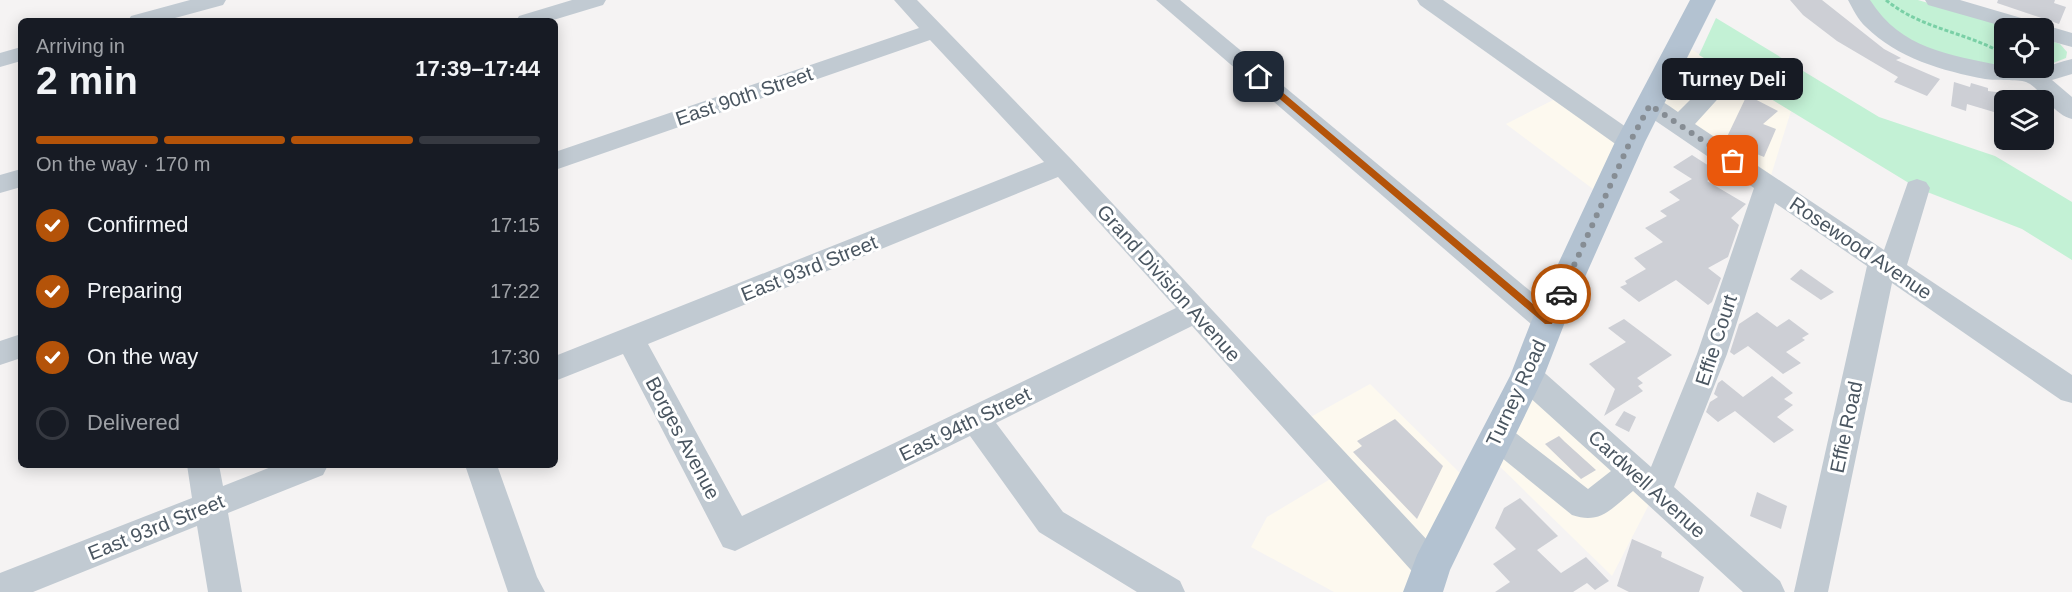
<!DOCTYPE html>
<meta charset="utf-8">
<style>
body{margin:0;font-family:Helvetica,sans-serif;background:#20242c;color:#f1f3f6;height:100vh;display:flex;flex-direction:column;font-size:22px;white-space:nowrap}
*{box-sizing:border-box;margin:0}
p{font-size:20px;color:#9ea1a6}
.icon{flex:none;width:33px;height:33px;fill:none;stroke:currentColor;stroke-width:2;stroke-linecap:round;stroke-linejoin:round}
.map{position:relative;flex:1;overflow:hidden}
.panel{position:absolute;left:18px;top:18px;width:540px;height:450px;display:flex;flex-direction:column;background:#171b24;border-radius:9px;box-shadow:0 3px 15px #0003}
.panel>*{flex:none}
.tools{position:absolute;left:1994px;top:18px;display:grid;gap:12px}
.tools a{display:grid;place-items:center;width:60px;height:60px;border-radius:9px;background:#171b24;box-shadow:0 3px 15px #0003;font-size:30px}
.pin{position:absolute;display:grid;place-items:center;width:51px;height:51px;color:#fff;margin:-26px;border-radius:12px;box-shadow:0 3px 9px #0006}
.courier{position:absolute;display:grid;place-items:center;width:60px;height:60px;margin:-30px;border:4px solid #b45309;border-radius:50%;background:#fff;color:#222;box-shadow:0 2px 8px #0007}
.bubble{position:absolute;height:42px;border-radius:9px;background:#171b24;box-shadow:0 3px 15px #0003;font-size:20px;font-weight:800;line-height:42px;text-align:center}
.summary em{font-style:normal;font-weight:800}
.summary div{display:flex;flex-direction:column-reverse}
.summary{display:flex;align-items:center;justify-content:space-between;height:102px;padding:0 18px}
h1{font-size:39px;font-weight:800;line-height:45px}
.bar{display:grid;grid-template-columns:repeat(4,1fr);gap:9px 6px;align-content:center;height:72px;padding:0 18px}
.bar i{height:8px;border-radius:4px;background:#363941}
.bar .current{background:#b45309}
.bar p{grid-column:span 4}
ol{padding:0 18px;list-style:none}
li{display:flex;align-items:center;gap:18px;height:66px}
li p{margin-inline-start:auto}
li .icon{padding:6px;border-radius:50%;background:#b45309;color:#fff;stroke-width:4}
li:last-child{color:#9ea1a6}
li i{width:33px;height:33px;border:3px solid #363941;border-radius:50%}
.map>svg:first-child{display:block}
.commercial{fill:#fdf9ef}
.green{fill:#c3f1d5}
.building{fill:#cdcfd5}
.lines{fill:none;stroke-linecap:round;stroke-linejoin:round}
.path{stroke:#7ad0a6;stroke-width:3;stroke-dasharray:4 2;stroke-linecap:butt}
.minor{fill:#c1cad2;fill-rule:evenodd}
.major{fill:#b3c2d1;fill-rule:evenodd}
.route{fill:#b45309}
.done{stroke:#868d94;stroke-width:6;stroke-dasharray:0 10.8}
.labels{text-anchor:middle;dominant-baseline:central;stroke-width:6;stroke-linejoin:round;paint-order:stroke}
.street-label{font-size:20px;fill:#4a5661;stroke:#fff}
</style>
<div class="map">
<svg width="2072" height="592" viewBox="0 0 2072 592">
<rect width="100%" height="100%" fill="#f5f3f3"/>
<!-- commercial -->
<g class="commercial">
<polygon points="1681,43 1791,111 1768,185 1650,105"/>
<polygon points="1563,95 1630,142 1605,198 1506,124"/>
<polygon points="1527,376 1656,491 1612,576 1488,455"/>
<polygon points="1370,384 1472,485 1423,592 1334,592 1251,547 1267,517 1342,472 1298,424"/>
</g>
<!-- green -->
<g class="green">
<polygon points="1869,0 1918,0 2012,28 2004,28 2004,68 2043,68 2033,69 1982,67 1916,44 1882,21"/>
<polygon points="1716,18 1879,117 1995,156 2072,202 2072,260 2022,229 1917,188 1699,55"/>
<polygon points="2043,38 2060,44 2067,52 2066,58 2043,67"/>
</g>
<!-- building -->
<g class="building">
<polygon points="1790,0 1822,0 1884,49 1901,58 1896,60 1940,79 1927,96 1894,82 1898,77 1837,41 1803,15"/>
<polygon points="1998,0 2055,0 2054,3 2066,7 2059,24 1997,3"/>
<polygon points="1954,82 1970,87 1971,83 1988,88 1988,91 2004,93 2004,115 1967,104 1966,111 1951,106"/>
<polygon points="1747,95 1778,111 1763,124 1776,129 1764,157 1725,141"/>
<polygon points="1692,155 1720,173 1707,181 1746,204 1731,218 1739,225 1728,257 1708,268 1721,278 1712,302 1708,305 1676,280 1639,302 1620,287 1627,284 1625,281 1646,269 1634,258 1663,242 1645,228 1667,216 1660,211 1680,200 1669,192 1692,179 1673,167"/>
<polygon points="1801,269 1834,292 1821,300 1790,279"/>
<polygon points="1757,312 1777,327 1789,319 1809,334 1802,338 1805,340 1786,352 1801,363 1783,374 1748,346 1734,355 1730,352 1739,324"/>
<polygon points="1624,319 1672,355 1637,378 1643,383 1638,386 1643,391 1604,416 1615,389 1589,364 1626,342 1608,328"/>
<polygon points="1772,376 1793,393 1784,399 1793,405 1777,417 1794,430 1774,443 1735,411 1718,422 1706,412 1710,402 1718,397 1714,394 1718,383 1722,380 1743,397"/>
<polygon points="1624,411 1636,417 1629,432 1615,425"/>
<polygon points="1395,419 1443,466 1417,519 1353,452 1362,446 1357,441"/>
<polygon points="1559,436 1565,442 1596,470 1581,479 1545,444"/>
<polygon points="1757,492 1787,506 1781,529 1750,516"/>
<polygon points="1520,498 1558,536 1537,550 1561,573 1586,557 1609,581 1595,590 1587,583 1573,592 1495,592 1510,582 1493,564 1516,549 1495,528 1504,508"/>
<polygon points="1632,539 1662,552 1661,557 1704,577 1699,592 1629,592 1617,586"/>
</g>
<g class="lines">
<!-- path -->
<path class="path" d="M 1886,0 C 1921,29 1966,32 2004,54"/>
<!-- minor -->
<g class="minor">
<polygon points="190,0 226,0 223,5 164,21 128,21 131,16"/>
<polygon points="572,0 606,0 603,5 550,21 516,21 519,16"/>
<path d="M 894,0 L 917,0 L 1071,159 L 1443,557 L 1448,568 L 1443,579 L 1431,584 L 1419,579 L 1192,326 L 996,423 L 1063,512 L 1180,581 L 1185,592 L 1137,592 L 1039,532 L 970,436 L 735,551 L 723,547 L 623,354 L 555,381 L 555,356 L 1044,162 L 930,40 L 555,170 L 555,152 L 919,28 ZM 1058,177 L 1176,308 L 742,516 L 648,344 Z"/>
<polygon points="1156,0 1180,0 1558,314 1563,322 1558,330 1548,333 1538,330"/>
<polygon points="1417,0 1443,0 1639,136 1643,142 1639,148 1630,150 1621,148 1420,5"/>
<path d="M 1848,0 L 1870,0 C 1902,50 1949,54 2002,66 C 2011,68 2030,70 2042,68 C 2050,66 2062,61 2072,59 L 2072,74 L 2052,80 L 2072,97 L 2072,119 C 2052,114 2040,87 2026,82 C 2018,79 1996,81 1985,79 C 1943,71 1897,58 1866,27 C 1858,20 1853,9 1848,0 Z"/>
<polygon points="1925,0 1960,0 2072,33 2072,47 2043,39 2043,28 2009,28 1928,5"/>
<polygon points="21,47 21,61 0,67 0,53"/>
<path d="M 1668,62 L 1722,86 L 1725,91 L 1695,124 L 1884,250 L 1908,182 L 1917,179 L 1926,182 L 1930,188 L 1907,265 L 2072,375 L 2072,403 L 2061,400 L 1892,283 L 1828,592 L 1794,592 L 1867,266 L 1775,203 L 1727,354 L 1674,487 L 1780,581 L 1785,592 L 1743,592 L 1633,491 C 1612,508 1601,525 1572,515 L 1486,445 L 1481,436 L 1486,427 L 1497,423 L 1508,427 L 1588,489 L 1611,471 L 1516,385 L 1512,376 L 1516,367 L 1527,364 L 1538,367 L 1651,467 L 1697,354 L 1754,188 L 1641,111 L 1638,105 L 1641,99 C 1657,95 1666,104 1678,112 L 1697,93 L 1660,74 L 1656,69 L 1660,64 Z"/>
<polygon points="21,169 21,187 0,193 0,175"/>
<polygon points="21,334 21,358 0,365 0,341"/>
<polygon points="187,465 219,465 223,486 276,465 328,465 323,475 228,513 242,592 208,592 197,526 33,592 0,592 0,573 192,498"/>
<polygon points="465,465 497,465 537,577 545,592 508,592"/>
</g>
<!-- major -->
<polygon class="major" points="1690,0 1716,0 1645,142 1565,322 1544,376 1450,570 1443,592 1403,592 1417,555 1510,376 1531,322 1615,142"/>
</g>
<!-- route -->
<polygon class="route" points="1256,75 1262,75 1546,315 1557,291 1564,291 1566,294 1552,324 1545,324 1256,79"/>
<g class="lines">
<!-- done -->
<polyline class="done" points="1561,294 1630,142 1650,105 1733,161"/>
</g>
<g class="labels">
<!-- street labels -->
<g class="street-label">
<text transform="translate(744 96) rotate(-19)">East 90th Street</text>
<text transform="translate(1861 248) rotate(34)">Rosewood Avenue</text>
<text transform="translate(809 268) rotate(-22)">East 93rd Street</text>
<text transform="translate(1169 283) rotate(48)">Grand Division Avenue</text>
<text transform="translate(1716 340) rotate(-72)">Effie Court</text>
<text transform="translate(1516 393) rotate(-65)">Turney Road</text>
<text transform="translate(965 424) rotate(-26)">East 94th Street</text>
<text transform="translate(1846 427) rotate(-78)">Effie Road</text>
<text transform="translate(683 438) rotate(62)">Borges Avenue</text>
<text transform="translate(1647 484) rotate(42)">Cardwell Avenue</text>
<text transform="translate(156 527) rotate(-22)">East 93rd Street</text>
</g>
</g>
</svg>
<div class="tools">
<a><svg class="icon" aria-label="locate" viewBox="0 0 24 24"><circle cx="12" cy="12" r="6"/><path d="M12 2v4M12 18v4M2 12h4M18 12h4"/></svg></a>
<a><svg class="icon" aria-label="layers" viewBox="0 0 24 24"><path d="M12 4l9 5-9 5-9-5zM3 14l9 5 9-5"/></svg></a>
</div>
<div class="pin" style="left:1733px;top:161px;background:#ea580c"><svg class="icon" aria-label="bag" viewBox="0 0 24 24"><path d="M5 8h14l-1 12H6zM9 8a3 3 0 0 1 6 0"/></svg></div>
<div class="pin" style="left:1259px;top:77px;background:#1f2937"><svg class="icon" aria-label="home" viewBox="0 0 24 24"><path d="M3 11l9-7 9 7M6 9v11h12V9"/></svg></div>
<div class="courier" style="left:1561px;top:294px"><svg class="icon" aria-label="car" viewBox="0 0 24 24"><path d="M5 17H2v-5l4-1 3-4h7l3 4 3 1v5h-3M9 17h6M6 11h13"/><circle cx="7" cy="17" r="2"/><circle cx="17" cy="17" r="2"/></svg></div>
<div class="bubble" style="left:1662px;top:58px;width:141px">Turney Deli</div>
<section class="panel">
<div class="summary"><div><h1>2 min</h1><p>Arriving in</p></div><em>17:39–17:44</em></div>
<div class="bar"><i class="current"></i><i class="current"></i><i class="current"></i><i></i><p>On the way · 170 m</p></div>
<ol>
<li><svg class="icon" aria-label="check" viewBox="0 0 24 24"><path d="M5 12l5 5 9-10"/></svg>Confirmed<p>17:15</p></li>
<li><svg class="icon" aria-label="check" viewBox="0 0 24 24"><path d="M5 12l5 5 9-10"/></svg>Preparing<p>17:22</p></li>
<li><svg class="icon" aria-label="check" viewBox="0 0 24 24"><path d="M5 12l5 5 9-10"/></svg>On the way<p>17:30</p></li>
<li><i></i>Delivered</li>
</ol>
</section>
</div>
